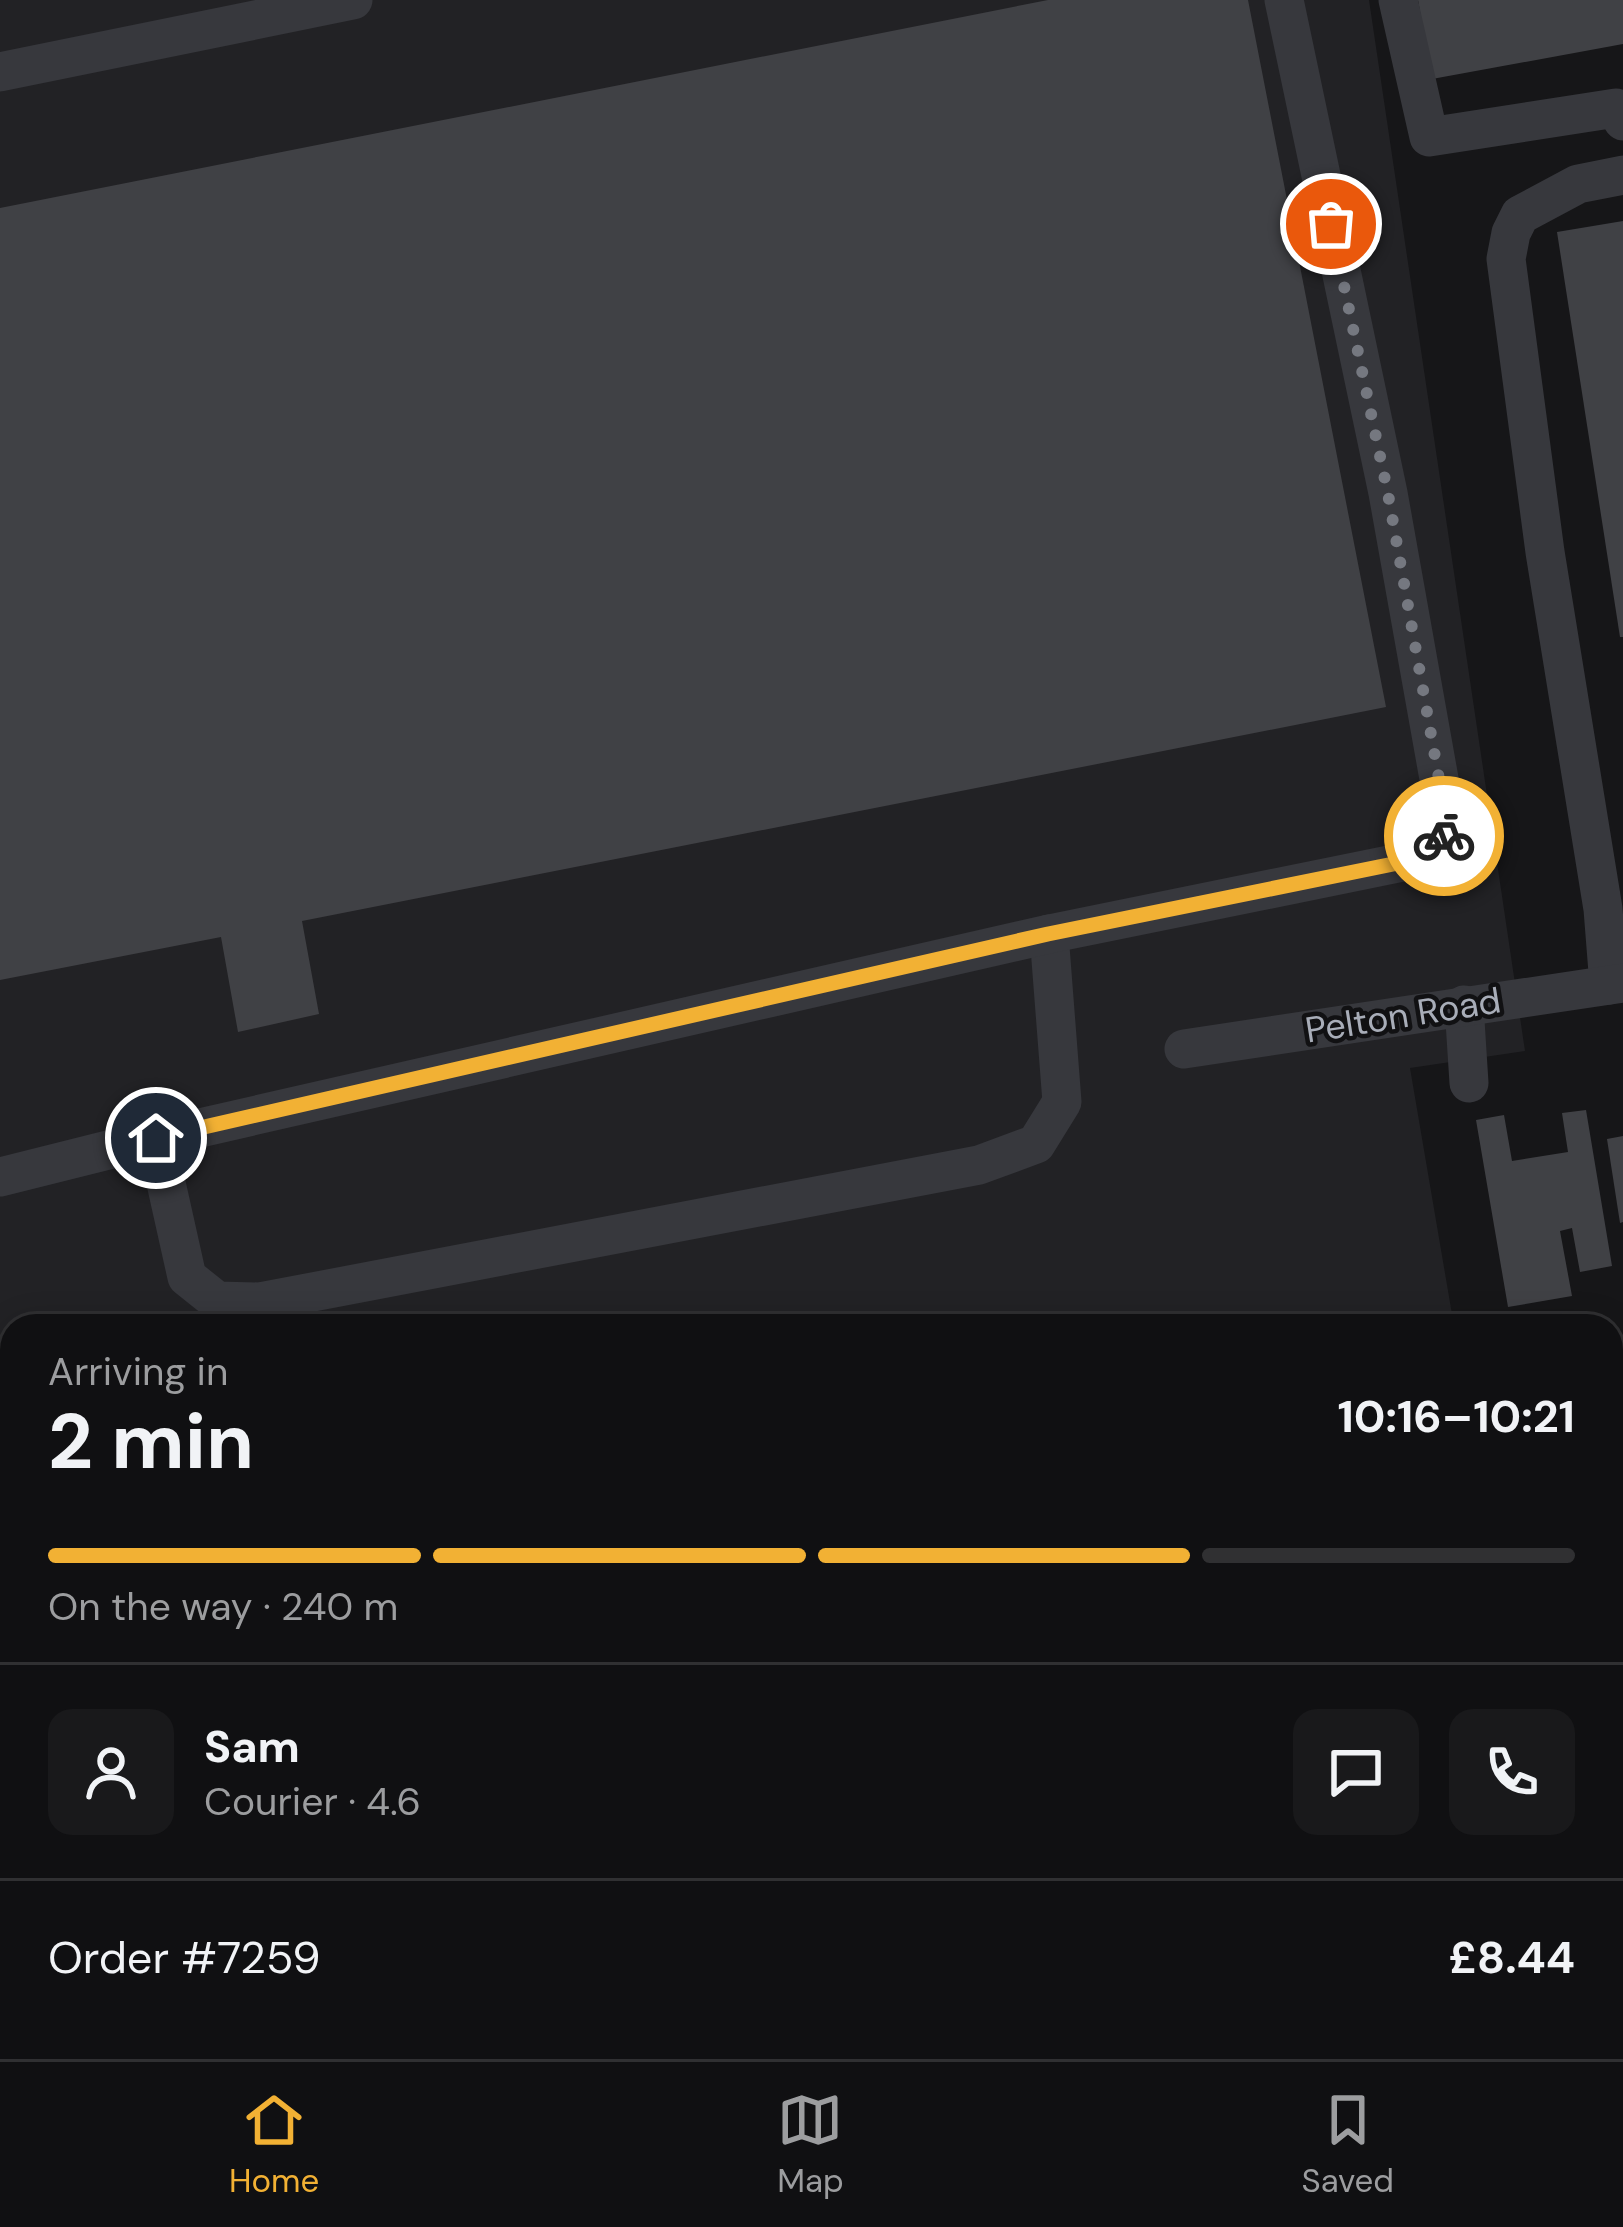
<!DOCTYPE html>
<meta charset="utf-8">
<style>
body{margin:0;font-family:"DM Sans",sans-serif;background:#19191b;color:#f1f3f6;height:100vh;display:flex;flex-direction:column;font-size:45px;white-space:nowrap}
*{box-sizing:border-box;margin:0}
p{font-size:39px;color:#9c9d9f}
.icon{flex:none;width:66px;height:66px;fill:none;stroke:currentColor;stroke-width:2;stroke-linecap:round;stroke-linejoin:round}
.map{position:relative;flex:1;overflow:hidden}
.side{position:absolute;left:0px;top:1314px;width:1623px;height:747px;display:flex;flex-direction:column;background:#101012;border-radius:36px 36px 0 0;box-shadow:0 6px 30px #0003,0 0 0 3px #303032}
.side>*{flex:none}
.pin{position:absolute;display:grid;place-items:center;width:102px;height:102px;color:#fff;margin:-51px;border:6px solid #fff;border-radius:50%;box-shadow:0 3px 12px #0007}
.courier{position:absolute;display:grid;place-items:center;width:120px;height:120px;margin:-60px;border:9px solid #f2b134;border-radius:50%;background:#fff;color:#222;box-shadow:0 3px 15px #0007}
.overview em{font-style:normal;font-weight:700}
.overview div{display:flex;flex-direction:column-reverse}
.overview{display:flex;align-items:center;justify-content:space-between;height:204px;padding:0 48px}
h1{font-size:78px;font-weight:700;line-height:90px}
.bar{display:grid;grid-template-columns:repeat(4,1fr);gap:18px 12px;align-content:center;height:144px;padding:0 48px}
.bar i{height:15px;border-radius:9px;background:#303032}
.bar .active{background:#f2b134}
.bar p{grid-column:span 4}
.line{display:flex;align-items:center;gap:30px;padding:0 48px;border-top:3px solid #303032}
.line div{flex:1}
.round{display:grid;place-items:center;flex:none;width:126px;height:126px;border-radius:24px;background:#19191b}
.dock{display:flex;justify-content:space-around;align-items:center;height:168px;border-top:3px solid #303032;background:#101012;font-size:33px;color:#9c9d9f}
.dock a{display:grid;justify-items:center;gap:6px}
.dock .active{color:#f2b134}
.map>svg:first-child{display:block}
.built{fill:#222225}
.green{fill:#1e261f}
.building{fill:#404145}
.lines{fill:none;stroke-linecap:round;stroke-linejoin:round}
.minor{stroke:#37383d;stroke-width:39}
.rail-casing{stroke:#4a4c52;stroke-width:14}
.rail{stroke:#111113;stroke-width:9;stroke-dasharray:27;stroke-linecap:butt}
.done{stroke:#757880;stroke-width:12;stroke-dasharray:0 21.6}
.route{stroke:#f2b134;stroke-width:15}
.labels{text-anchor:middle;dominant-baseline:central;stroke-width:9;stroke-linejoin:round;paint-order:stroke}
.street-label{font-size:36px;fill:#a8adb8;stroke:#111113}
</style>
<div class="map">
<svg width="1623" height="2059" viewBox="0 0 1623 2059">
<rect width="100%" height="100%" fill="#161618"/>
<!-- built -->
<g class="built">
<polygon points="0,0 1369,0 1525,1051 1410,1068 1454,1326 12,1326 12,1658 0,1659"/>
<polygon points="43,2049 300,2049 275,2059 25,2059"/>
</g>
<!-- green -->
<polygon class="green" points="1623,1869 1623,2059 275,2059 300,2049 1611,2049 1611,1870"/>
<!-- building -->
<g class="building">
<polygon points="1048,0 1248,0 1386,707 302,921 319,1014 238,1032 221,937 0,980 0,208"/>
<polygon points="1418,0 1623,0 1623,44 1432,79"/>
<polygon points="1623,221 1623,637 1620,637 1557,232"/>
<polygon points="1586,1110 1612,1266 1580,1272 1572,1228 1560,1231 1572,1296 1508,1307 1476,1120 1504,1115 1512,1161 1568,1152 1562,1113"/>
<polygon points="1623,1136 1623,1222 1620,1223 1607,1139"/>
</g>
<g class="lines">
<!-- minor -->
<g class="minor">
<polyline points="1398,0 1429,137 1616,108 1623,121"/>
<polyline points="0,72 353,0"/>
<polyline points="1609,985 1603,909 1545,552 1506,259 1511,233 1520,215 1578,184 1623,175"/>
<polyline points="1464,1005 1469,1083"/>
<polyline points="1184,1049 1623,983"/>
<polyline points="156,1138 187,1277 217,1301 260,1302 979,1165 1036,1144 1062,1102 1049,934"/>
<polyline points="0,1177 156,1138 1049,934 1413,860 1443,844 1446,818 1388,493 1284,0"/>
<polyline points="1611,1646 1623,1646"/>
<polyline points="0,1751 12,1750"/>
</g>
<!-- rail casing -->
<g class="rail-casing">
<g id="rail">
<polyline points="1611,1723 1623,1722"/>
<polyline points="1611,1741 1623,1740"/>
<polyline points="1611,1778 1623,1777"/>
<polyline points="1611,1798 1623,1797"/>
<polyline points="0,1862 12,1861"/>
<polyline points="0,1882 12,1881"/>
<polyline points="0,1911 12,1910"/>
<polyline points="0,1931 12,1930"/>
</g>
</g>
<!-- rail -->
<use href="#rail" class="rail"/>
</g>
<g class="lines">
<!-- done -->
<polyline class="done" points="1331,224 1388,494 1446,818 1444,836"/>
<!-- route -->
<polyline class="route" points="156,1138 1048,934 1413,860 1443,844 1444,836"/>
</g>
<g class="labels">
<!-- street labels -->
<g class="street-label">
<text transform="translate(1403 1015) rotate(-9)">Pelton Road</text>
</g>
</g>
</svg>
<div class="pin" style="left:1331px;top:224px;background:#ea580c"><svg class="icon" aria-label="bag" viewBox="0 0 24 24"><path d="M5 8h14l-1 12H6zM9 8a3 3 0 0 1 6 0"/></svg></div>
<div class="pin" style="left:156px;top:1138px;background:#1f2937"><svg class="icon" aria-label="home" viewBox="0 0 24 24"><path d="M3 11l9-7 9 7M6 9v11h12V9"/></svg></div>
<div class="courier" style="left:1444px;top:836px"><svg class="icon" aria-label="bike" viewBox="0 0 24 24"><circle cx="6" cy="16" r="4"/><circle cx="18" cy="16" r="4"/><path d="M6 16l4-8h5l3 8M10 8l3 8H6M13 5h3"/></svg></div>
<section class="side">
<div class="overview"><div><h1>2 min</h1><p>Arriving in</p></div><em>10:16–10:21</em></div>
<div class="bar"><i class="active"></i><i class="active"></i><i class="active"></i><i></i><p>On the way · 240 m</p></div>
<div class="line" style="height:216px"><a class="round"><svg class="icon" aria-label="person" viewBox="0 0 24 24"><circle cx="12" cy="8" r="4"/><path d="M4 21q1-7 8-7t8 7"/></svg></a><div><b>Sam</b><p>Courier · 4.6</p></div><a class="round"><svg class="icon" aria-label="chat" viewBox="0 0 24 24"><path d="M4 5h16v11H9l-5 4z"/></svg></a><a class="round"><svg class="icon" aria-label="phone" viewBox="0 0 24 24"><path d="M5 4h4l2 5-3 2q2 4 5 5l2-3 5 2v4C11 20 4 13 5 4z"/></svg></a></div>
<div class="line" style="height:156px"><div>Order #7259</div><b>£8.44</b></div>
</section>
</div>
<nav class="dock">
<a class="active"><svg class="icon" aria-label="home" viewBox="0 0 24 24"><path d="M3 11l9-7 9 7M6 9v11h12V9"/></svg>Home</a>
<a><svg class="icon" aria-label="map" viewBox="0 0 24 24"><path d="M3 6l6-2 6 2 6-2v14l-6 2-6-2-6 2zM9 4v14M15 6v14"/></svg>Map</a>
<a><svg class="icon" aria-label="saved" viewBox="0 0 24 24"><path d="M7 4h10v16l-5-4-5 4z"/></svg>Saved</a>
</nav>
